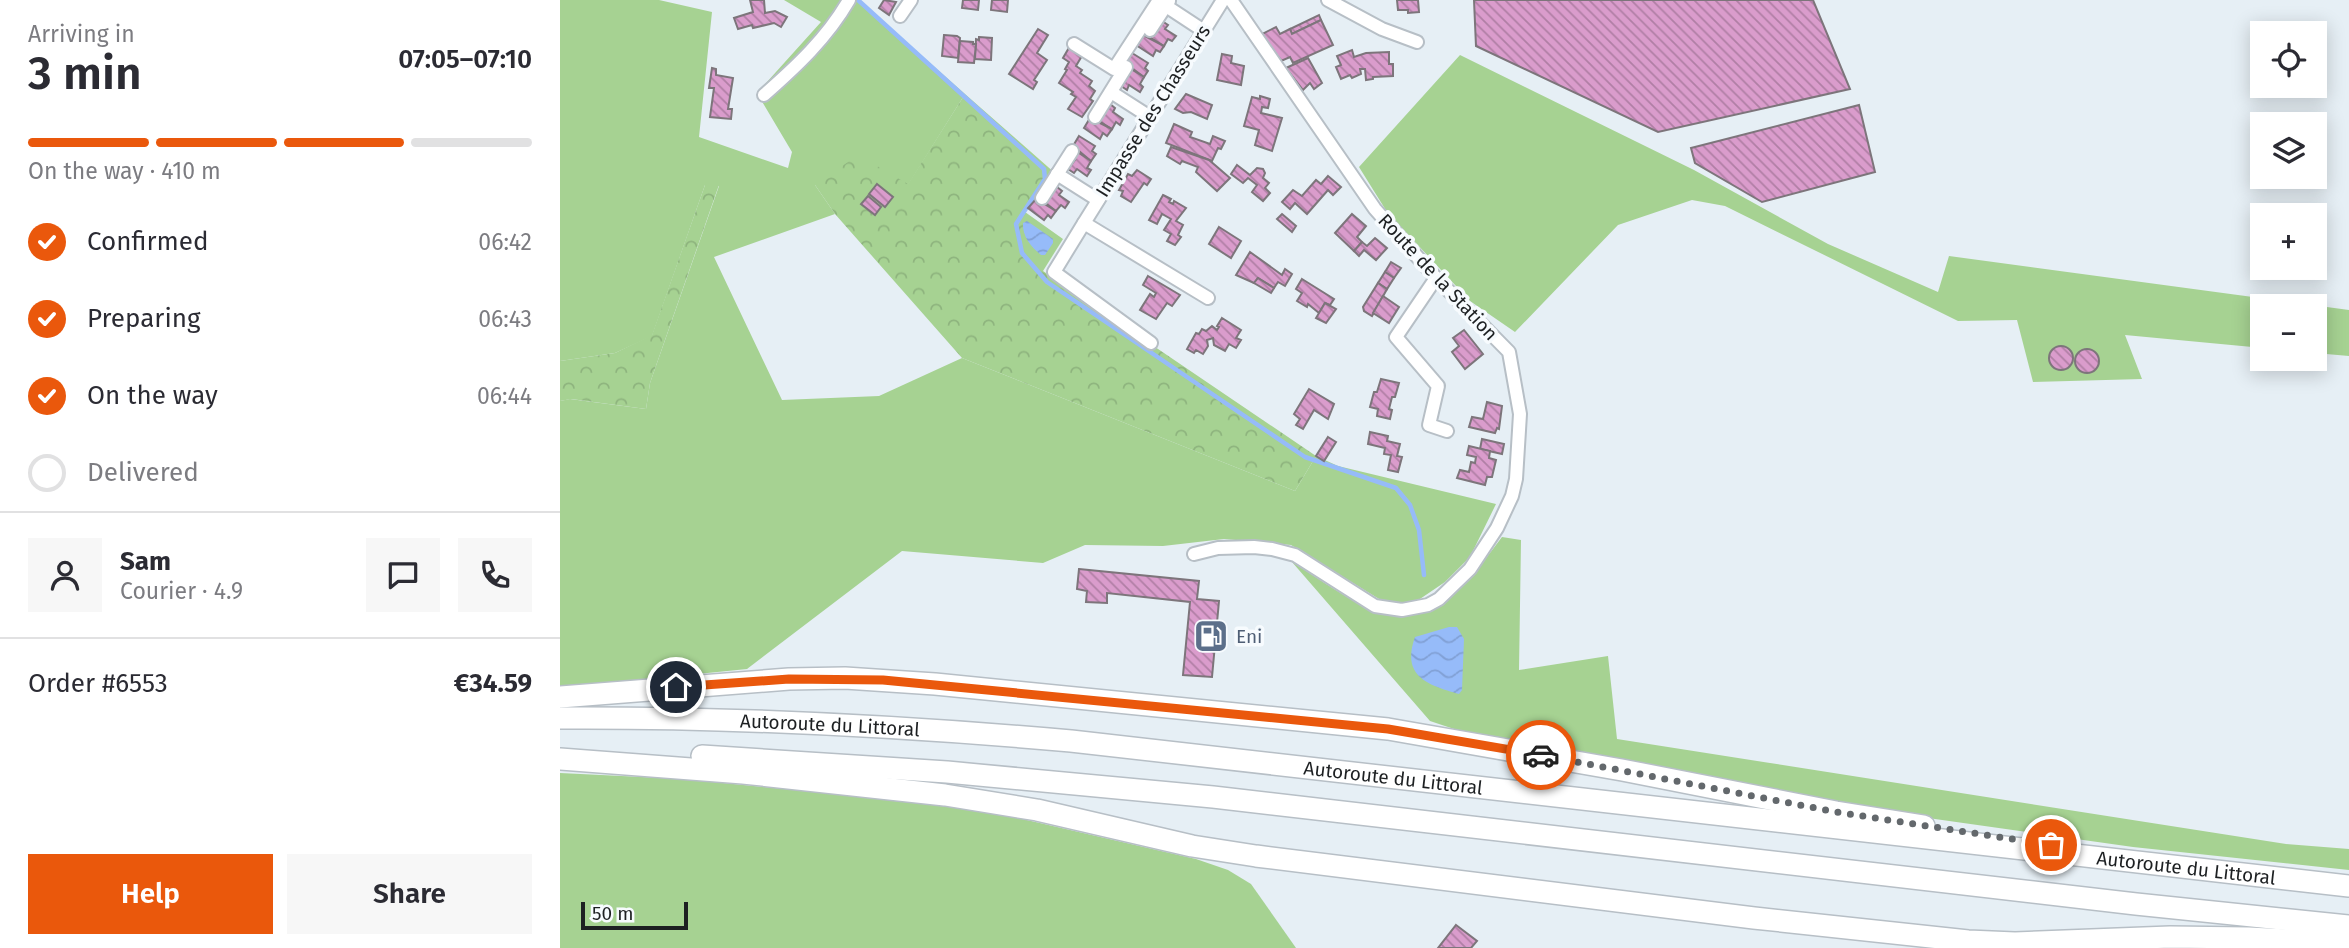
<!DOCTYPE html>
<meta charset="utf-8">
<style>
body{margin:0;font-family:"Fira Sans",sans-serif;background:#f7f7f7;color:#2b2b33;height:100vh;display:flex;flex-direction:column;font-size:26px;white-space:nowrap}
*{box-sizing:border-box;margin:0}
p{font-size:23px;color:#7c7c81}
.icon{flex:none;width:38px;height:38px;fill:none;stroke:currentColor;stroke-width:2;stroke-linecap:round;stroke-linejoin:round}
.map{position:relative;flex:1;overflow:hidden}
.sheet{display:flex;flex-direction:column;background:#fff;width:560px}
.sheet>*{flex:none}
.fabs{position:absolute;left:1690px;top:21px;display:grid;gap:14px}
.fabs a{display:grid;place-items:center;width:77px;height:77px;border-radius:0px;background:#fff;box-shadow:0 4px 18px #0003;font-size:35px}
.scale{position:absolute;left:21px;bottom:18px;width:107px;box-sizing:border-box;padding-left:7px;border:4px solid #1d2022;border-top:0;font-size:19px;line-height:24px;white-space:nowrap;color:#1d2022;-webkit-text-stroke:5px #f7fbfe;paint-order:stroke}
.pin{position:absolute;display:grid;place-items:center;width:60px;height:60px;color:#fff;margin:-30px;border:4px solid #fff;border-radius:50%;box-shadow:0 2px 7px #0007}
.courier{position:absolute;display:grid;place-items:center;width:70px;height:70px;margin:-35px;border:5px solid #ea580c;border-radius:50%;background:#fff;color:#222;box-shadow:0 2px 9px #0007}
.overview em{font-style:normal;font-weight:600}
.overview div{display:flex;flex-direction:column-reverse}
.overview{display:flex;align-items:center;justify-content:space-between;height:119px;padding:0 28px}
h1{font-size:46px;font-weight:600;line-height:52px}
.bar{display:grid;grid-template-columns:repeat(4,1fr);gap:10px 7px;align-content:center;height:84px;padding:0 28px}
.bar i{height:9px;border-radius:5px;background:#e1e1e2}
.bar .active{background:#ea580c}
.bar p{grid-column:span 4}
.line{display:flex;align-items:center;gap:18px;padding:0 28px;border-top:2px solid #e1e1e2}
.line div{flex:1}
.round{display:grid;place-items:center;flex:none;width:74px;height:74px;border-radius:0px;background:#f7f7f7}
ol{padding:0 28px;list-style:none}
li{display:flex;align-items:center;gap:21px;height:77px}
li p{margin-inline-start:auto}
li .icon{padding:7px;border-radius:50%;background:#ea580c;color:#fff;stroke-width:4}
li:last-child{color:#7c7c81}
li i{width:38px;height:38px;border:4px solid #e1e1e2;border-radius:50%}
.button{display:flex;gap:14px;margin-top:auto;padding:14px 28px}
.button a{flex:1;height:80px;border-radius:0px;background:#ea580c;color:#fff;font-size:28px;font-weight:600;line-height:80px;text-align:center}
.button a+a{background:#f7f7f7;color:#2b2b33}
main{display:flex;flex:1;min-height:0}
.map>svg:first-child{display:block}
.grass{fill:#a6d292}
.forest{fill:url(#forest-crowns)}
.water{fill:url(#water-waves)}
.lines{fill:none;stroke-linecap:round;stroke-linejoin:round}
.stream{stroke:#96bbf9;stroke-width:4.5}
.building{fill:url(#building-back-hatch);stroke:#7d757b;stroke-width:2}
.street-casing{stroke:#b7bfc6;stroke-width:16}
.highway-casing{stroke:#b7bfc6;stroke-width:24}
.street{stroke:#fff;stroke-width:12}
.highway{stroke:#fff;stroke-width:21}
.done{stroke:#63686c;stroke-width:7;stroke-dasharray:0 12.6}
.route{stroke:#ea580c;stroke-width:9}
.labels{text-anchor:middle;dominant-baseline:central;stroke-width:7;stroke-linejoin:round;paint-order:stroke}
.street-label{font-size:19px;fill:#1d2022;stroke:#f7fbfe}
.service-label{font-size:19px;fill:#4e5e75;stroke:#f7fbfe;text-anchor:start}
</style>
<main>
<section class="sheet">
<div class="overview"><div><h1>3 min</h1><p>Arriving in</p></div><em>07:05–07:10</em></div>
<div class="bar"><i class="active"></i><i class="active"></i><i class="active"></i><i></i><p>On the way · 410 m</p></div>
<ol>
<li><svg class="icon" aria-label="check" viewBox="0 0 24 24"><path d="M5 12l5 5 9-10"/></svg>Confirmed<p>06:42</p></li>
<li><svg class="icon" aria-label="check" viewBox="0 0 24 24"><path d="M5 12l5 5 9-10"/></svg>Preparing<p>06:43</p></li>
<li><svg class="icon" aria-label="check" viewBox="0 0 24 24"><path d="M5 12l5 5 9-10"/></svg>On the way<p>06:44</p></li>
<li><i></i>Delivered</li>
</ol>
<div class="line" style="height:126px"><a class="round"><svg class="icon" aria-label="person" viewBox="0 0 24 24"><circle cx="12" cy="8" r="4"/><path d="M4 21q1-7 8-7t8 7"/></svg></a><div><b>Sam</b><p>Courier · 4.9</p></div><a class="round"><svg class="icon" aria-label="chat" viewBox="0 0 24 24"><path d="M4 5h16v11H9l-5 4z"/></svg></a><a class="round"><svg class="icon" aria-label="phone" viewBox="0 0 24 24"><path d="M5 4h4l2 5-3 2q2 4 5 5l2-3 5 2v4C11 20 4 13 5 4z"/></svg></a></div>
<div class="line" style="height:91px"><div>Order #6553</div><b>€34.59</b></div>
<div class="button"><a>Help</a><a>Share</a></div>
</section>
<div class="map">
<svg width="1789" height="948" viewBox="0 0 1789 948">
<defs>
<pattern id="forest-crowns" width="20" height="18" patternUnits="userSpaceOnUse" patternTransform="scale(1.75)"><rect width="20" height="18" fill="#a6d292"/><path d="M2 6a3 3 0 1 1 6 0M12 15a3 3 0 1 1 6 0" fill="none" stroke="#8eb47e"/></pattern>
<pattern id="water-waves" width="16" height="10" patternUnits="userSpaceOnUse" patternTransform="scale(1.75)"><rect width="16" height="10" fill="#96bbf9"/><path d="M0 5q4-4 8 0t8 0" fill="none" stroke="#81a0d5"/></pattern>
<pattern id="building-back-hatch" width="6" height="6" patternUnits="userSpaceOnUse" patternTransform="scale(1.75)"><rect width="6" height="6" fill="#da9ccc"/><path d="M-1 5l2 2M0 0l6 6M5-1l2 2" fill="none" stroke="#b07fa5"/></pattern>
</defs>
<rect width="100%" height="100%" fill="#e6eff5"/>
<!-- grass -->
<g class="grass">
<polygon points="0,0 99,0 152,12 139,137 228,168 232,152 197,93 261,22 224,0 299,0 405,94 348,185 255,185 275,214 154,257 222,400 319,396 402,358 735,491 756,456 778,466 936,504 910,557 885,582 854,603 824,602 731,545 664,539 603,546 525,545 483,563 342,551 187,669 0,688 0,401 10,399 86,409 90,383 159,186 145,185 92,336 55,353 0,361"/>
<polygon points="900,55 1134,170 1268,244 1378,292 1389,256 1789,310 1789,356 1755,353 1755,306 1703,306 1703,348 1565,335 1582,379 1473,382 1457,320 1398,321 1165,206 1132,200 1058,225 955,332 910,301 827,212 799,167"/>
<path d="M 942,537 L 961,540 L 959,670 L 1048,656 L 1057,739 L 1726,844 L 1789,849 L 1789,870 L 1573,847 L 1368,818 L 900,731 L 870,721 L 732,562 C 760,579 790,602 821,613 C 828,616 836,614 843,614 C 888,613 917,570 942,537 Z"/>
<polygon points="0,773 123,779 410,807 636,859 668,870 691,884 736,948 0,948"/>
</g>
<!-- forest -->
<g class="forest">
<polygon points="405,94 496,174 465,212 503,239 483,271 756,456 735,491 402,358 275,214 255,185 298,155 348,184"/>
<polygon points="145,185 159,185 90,383 86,409 11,399 0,401 0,361 55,353 92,335"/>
</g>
<!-- water -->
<g class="water">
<path d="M 467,221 L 493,239 L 493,243 L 485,255 L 481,255 C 471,247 462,236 463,223 Z"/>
<path d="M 889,627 L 897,627 L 904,639 L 902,690 L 899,694 C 867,685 841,676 855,637 Z"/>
</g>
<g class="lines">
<!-- stream -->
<polyline class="stream" points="298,0 484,169 485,179 456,224 462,253 487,282 745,457 836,488 850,505 859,530 864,575"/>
</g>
<!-- building -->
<g class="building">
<polygon points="190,0 204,0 205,13 215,11 227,17 221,27 214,23 193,28 192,25 178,29 174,18 193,12"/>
<polygon points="324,0 336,2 329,15 319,8"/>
<polygon points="403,0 419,0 418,10 402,8"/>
<polygon points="432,0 448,0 447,12 431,10"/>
<polygon points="837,0 858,0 859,12 848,13 848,10 838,10"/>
<polygon points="914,0 1253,0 1290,89 1098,132 916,46"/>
<polygon points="759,15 761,20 732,34 730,29"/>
<polygon points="761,20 773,45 733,63 730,57 721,61 702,34 716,27 720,34 730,29 732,34"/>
<polygon points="602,21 608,25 605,29 616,36 612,41 608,39 604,46 591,38 591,34"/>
<polygon points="478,29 488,35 477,53 487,60 474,80 477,82 473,89 449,74"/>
<polygon points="384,35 397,36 400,38 398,58 382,56"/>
<polygon points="583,35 604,46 600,52 596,50 593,56 576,45"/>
<polygon points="419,37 432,38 431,60 415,59 416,39 419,40"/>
<polygon points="400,41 413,42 413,44 416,44 414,63 398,62"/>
<polygon points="510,46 523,54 516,66 522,70 520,73 532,81 529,86 535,91 530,99 533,101 522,117 508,109 516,97 511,94 513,92 499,83 507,70 505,69 509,62 503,58"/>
<polygon points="792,50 794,57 806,53 829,52 829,64 833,64 833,76 813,77 813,79 806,80 805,69 800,69 801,74 792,78 790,75 781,79 776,67 781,65 777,56"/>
<polygon points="572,53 588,63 585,68 588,71 584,77 565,63"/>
<polygon points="662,54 672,56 671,63 684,66 681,85 657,80"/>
<polygon points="748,58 762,83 754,89 750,83 743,90 726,68"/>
<polygon points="152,68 156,69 156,75 173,78 168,109 172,109 171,119 150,117 154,88 149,88"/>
<polygon points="571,69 584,77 580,84 583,87 580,92 569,85 567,90 561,86"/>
<polygon points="626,94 652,105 647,119 631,112 623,113 615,109"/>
<polygon points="700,96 710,99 708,108 702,107 701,113 722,118 712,151 695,145 699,130 684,126 692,97 700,99"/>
<polygon points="550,104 555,108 553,112 563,119 560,125 556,122 552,129 539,121"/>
<polygon points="1299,105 1315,172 1202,202 1135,163 1131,148"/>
<polygon points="530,118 552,129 547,136 543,133 540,139 524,128"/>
<polygon points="614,124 632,132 630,137 650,144 653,136 665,141 661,149 658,148 652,161 606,143"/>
<polygon points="519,136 535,146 532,151 536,154 531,161 513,146"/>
<polygon points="611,147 649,160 670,178 657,191 636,172 638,167 622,161 620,164 607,156"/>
<polygon points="519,153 531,161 527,168 531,170 527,176 517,169 514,173 508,169 515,160 512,158"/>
<polygon points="677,165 690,175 697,168 703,169 705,173 703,178 709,183 705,188 710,193 703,201 692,192 697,185 688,178 683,183 671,174"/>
<polygon points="577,170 591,179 587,185 584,183 571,202 561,196 563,191 559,190 568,174 572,176"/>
<polygon points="768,176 781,187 773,195 768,190 747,214 735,203 730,209 722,202 733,190 742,196 756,180 761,184"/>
<polygon points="317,184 333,197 325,207 309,194"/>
<polygon points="497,187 502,191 499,195 509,202 505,208 501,205 496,211 484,202"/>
<polygon points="603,195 611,199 609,202 613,204 614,201 626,208 616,221 623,225 618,235 621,237 615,245 607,241 611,234 604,230 611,219 602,214 597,224 589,220"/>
<polygon points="308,196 321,207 315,215 301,204"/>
<polygon points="476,199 496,211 491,218 488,215 484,220 468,208"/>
<polygon points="722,214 736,226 732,232 717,219"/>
<polygon points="792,214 806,226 797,237 802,242 794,251 775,233"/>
<polygon points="659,227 681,241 671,258 649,244"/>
<polygon points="815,238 827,248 816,260 804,250 799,256 794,251 802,242 807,246"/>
<polygon points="690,252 722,275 725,269 732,274 725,286 718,282 714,288 698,278 694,283 676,275"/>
<polygon points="831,262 841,268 834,278 825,272"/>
<polygon points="825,272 834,278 827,289 818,283"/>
<polygon points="588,276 620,295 612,306 607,303 596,319 580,310 590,294 594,297 596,293 583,285"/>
<polygon points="698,278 714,288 711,293 694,283"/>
<polygon points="742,279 774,299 770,305 765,303 759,313 748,304 747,307 737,301 742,293 736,289"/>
<polygon points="818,283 827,289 812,316 804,311 803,307"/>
<polygon points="823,296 839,307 829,323 813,313"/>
<polygon points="765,303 776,309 766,323 756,318"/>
<polygon points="662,318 681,330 676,338 681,340 676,348 669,344 665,351 654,345 653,338 647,340 648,346 643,354 636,350 634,353 627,349 636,333 639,334 642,329 646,331 652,326 657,330 659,327 657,326"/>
<polygon points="904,330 923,354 905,369 892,352 899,346 893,338"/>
<circle cx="1501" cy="358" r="12"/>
<circle cx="1527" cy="361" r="12"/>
<polygon points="821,379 839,383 835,397 832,397 829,409 832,410 830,419 817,416 818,409 810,407 814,392 817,392"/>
<polygon points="749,389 774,404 768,419 754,410 743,429 736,425 740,419 734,414"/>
<polygon points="927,402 942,406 939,429 937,428 935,433 909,427 912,417 923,419"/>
<polygon points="810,432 828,436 827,441 840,444 837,456 842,457 838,472 828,470 831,455 824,454 825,448 808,444"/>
<polygon points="768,437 776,442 764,461 756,456"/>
<polygon points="922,439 944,444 942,454 920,449"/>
<polygon points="909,446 930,451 929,458 936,460 932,477 927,477 925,485 897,478 900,470 909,472 911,462 915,463 916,457 907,455"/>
<polygon points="519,569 639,581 637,599 659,601 652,677 623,675 630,602 547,593 547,603 526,602 527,591 517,589"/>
<polygon points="896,925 917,941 911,948 878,948"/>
</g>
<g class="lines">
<!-- street casing -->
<g class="street-casing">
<g id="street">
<polyline points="768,0 822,29 857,42"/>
<polyline points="606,6 644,31"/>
<polyline points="340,16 351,0"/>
<polyline points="590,30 609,1"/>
<polyline points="514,44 554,69 599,0"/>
<polyline points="551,92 590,117"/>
<path d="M 204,95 C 237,66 267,38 289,0"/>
<polyline points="535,117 566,67"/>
<polyline points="497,174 538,200"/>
<polyline points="482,198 512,151"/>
<polyline points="524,223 494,272 591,343"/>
<polyline points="876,278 836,337 878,386 869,425 887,431"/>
<polyline points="648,298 524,223 663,0"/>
<polyline points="634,554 658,548 694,547 712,549 735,555 815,606 842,610 868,605 879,599 910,569 937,528 952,496 956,479 960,414 949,352 876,278 815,209 671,0"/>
</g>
</g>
<!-- highway casing -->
<g class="highway-casing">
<g id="highway">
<polyline points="0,697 229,679 285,678 375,684 828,729 1062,770 1276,812 1364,826"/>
<path id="s1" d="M 0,718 C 171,717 341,726 511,741 L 1789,886"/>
<polyline points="142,756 387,772 653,797 1576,904 1789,926"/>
<polyline points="0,759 183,773 385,795 477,810 632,846 696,856 1194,918 1408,941 1455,943 1610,937 1688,938 1789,943"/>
</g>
</g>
<!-- street -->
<use href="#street" class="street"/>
<!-- highway -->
<use href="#highway" class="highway"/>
</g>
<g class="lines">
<!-- done -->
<polyline class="done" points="981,755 1276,812 1491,845"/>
<!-- route -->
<polyline class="route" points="116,687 229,679 323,680 828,729 981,755"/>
</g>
<!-- icons -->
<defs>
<g id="fuel-square" transform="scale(1.75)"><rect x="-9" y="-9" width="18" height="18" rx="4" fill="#5c6f8a" stroke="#f7fbfe"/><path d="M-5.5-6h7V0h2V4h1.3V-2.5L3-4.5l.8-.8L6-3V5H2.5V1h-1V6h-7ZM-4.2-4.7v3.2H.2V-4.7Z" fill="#fff"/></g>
</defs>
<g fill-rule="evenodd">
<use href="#fuel-square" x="651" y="636"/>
</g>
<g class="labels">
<!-- street labels -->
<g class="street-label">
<text transform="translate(593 111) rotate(-58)">Impasse des Chasseurs</text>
<text transform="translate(878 277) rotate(47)">Route de la Station</text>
<text stroke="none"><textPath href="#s1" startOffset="270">Autoroute du Littoral</textPath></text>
<text stroke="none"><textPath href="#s1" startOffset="836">Autoroute du Littoral</textPath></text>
<text stroke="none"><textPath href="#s1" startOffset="1634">Autoroute du Littoral</textPath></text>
</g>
<!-- service labels -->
<g class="service-label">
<text x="676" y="636">Eni</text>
</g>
</g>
</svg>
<div class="fabs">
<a><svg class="icon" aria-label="locate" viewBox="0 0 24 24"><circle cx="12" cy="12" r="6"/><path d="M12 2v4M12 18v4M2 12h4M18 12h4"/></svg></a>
<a><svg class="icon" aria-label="layers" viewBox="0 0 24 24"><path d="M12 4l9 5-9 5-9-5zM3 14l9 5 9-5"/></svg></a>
<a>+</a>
<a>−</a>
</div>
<div class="scale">50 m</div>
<div class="pin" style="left:1491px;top:845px;background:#ea580c"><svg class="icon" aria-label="bag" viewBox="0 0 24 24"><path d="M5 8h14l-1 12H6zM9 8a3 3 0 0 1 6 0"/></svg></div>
<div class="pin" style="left:116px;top:687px;background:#1f2937"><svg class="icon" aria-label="home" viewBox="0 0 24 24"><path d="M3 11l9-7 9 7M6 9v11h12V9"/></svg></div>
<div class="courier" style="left:981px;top:755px"><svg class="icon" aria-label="car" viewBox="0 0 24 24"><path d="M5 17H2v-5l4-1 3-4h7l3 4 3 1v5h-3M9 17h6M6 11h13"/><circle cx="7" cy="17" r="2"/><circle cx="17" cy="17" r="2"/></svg></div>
</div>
</main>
